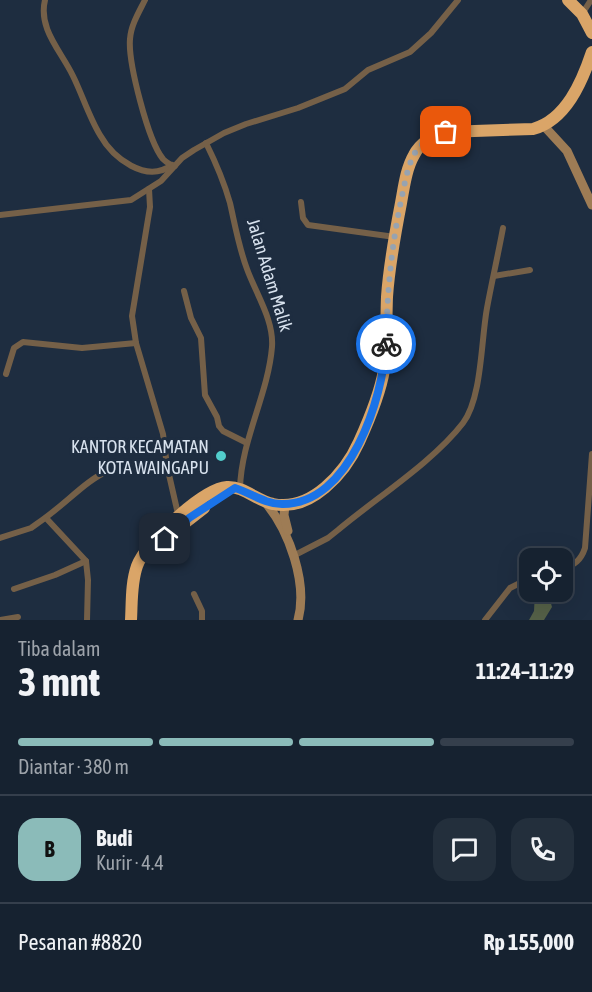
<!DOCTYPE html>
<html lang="id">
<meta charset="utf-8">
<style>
body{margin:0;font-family:"Asap Condensed",sans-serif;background:#232f3c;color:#f1f3f6;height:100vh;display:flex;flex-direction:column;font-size:22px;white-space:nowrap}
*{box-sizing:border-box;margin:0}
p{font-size:20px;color:#9ea4ab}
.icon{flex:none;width:33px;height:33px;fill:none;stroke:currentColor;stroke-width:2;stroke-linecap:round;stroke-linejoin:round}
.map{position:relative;height:620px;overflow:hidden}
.sheet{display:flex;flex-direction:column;background:#162230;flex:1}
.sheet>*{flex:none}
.controls{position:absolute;left:519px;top:548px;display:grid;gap:12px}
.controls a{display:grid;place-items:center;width:54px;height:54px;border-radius:12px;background:#162230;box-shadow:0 6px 24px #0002,0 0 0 2px #353f4c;font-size:30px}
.pin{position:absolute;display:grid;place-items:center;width:51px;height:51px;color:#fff;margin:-26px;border-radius:12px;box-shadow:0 3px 9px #0006}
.courier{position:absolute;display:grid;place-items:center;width:60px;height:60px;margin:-30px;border:4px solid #1a73e8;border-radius:50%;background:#fff;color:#222;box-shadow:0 2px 8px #0007}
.summary em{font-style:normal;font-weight:700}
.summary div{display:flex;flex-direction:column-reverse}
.summary{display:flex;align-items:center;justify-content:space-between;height:102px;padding:0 18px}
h1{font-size:39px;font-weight:700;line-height:45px}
.bar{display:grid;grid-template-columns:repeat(4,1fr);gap:9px 6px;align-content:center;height:72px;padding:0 18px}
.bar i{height:8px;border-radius:4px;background:#353f4c}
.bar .active{background:#8bbbb9}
.bar p{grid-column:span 4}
.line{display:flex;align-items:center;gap:15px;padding:0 18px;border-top:2px solid #353f4c}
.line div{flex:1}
.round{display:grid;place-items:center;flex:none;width:63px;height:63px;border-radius:18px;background:#232f3c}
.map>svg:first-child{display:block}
.forest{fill:#556148}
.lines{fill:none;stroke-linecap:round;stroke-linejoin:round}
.street{stroke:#756048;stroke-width:6}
.secondary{stroke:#9e7c55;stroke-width:9}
.highway{stroke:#daa568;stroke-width:12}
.done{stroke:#97a3b1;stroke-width:6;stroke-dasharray:0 10.8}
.route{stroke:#1a73e8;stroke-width:8}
.poi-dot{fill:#52cdcc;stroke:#1e2d40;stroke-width:2}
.labels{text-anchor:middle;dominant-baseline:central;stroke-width:6;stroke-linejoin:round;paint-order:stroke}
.street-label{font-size:18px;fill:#d8e2ee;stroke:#1e2d40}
.poi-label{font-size:18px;fill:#d8e2ee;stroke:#1e2d40;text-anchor:end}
</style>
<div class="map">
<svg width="592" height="620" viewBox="0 0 592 620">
<rect width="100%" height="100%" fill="#1e2d40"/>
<!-- forest -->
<polygon class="forest" points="535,591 543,591 548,593 552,607 544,620 529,620 534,611"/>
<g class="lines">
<!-- street -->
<g class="street">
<path d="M 45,0 C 38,29 61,51 73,76 C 82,94 89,117 100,135 C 113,158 146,184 172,165"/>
<path d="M 145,0 C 139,12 131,25 130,39 C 128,62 148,141 163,159 C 167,163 170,165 175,166"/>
<polyline points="582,14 591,0"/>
<path d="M 206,143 C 216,163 224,182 230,203 C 235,225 239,248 247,269 C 256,294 274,320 272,347 C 268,395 241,440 240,489"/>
<polyline points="149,189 150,207 132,316 136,343 163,434 167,466 178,514"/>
<polyline points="301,202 303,218 308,225 395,237"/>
<polyline points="0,215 131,200 161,181 182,158 194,150 224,133 246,124 298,108 345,89 368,70 410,52 431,33 458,0"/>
<polyline points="494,276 530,270"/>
<polyline points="184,291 191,318 201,338 205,395 217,417 219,426 223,431 247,443"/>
<polyline points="6,374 14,348 23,342 82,348 136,343"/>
<polyline points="46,518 86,561 88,580 87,620"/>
<path d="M 0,538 L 31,528 L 38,523 C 85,491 100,454 167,466"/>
<path d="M 293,556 L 328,538 L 338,530 C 376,498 433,462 463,423 C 482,398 481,340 487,308 C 492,281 498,255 503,228"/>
<path d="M 562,569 C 575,565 581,560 585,548 L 592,454"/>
<polyline points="14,589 55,575 86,561"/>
<polyline points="194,594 202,611 202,620"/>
<polyline points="0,620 18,617"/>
<polyline points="485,620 510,588 530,578"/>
</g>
<!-- secondary -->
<g class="secondary">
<polyline points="544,126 567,151 592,205"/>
<path d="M 265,502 C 289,530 308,583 298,620"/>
<polyline points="285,505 284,515 288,531"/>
</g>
<!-- highway -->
<g class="highway">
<polyline points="568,0 582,14 592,33"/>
<polyline points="168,536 204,508"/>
<path d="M 131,620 C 132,602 131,583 137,566 C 145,543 202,489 227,487 C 244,486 257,501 273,504 C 311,512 345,473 359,442 C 369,420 380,394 384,370 C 387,346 386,321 387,297 C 389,266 395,234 401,203 C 404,187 406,169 414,155 C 420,143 433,135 446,132 L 533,129 C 566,120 582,82 592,52"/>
</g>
</g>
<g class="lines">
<!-- done -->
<path class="done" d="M 386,344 C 387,296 391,248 401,201 C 404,186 407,170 413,156 C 420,143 433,135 446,132"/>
<!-- route -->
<path class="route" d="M 165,539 L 189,518 L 235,488 C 251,493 265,504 282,504 C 350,505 383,398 386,344"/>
</g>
<!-- markers -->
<circle class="poi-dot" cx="221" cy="456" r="6"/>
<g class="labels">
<!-- street labels -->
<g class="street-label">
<text transform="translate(270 275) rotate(73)">Jalan Adam Malik</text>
</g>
<!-- poi labels -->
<g class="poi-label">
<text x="209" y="446">KANTOR KECAMATAN<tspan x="209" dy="21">KOTA WAINGAPU</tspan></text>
</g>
</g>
</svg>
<div class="controls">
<a><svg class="icon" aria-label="locate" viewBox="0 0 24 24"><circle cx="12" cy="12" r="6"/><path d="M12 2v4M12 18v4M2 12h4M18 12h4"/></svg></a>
</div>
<div class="pin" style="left:446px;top:132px;background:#ea580c"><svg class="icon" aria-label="bag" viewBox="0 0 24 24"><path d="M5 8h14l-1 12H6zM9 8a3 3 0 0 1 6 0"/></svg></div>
<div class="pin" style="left:165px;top:539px;background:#1f2937"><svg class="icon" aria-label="home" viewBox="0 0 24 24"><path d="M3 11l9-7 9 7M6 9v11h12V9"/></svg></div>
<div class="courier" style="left:386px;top:344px"><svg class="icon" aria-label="bike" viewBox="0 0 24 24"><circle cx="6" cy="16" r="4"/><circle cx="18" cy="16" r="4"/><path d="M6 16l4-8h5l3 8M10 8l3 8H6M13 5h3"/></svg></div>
</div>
<section class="sheet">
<div class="summary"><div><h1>3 mnt</h1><p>Tiba dalam</p></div><em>11:24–11:29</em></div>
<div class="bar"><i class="active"></i><i class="active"></i><i class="active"></i><i></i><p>Diantar · 380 m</p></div>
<div class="line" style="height:108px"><b class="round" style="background:#8bbbb9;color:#111">B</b><div><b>Budi</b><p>Kurir · 4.4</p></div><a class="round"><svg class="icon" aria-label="chat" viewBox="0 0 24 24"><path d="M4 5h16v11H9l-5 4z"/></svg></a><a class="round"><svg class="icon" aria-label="phone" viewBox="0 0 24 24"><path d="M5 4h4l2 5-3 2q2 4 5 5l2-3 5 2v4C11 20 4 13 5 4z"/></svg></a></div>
<div class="line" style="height:78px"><div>Pesanan #8820</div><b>Rp 155,000</b></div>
</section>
